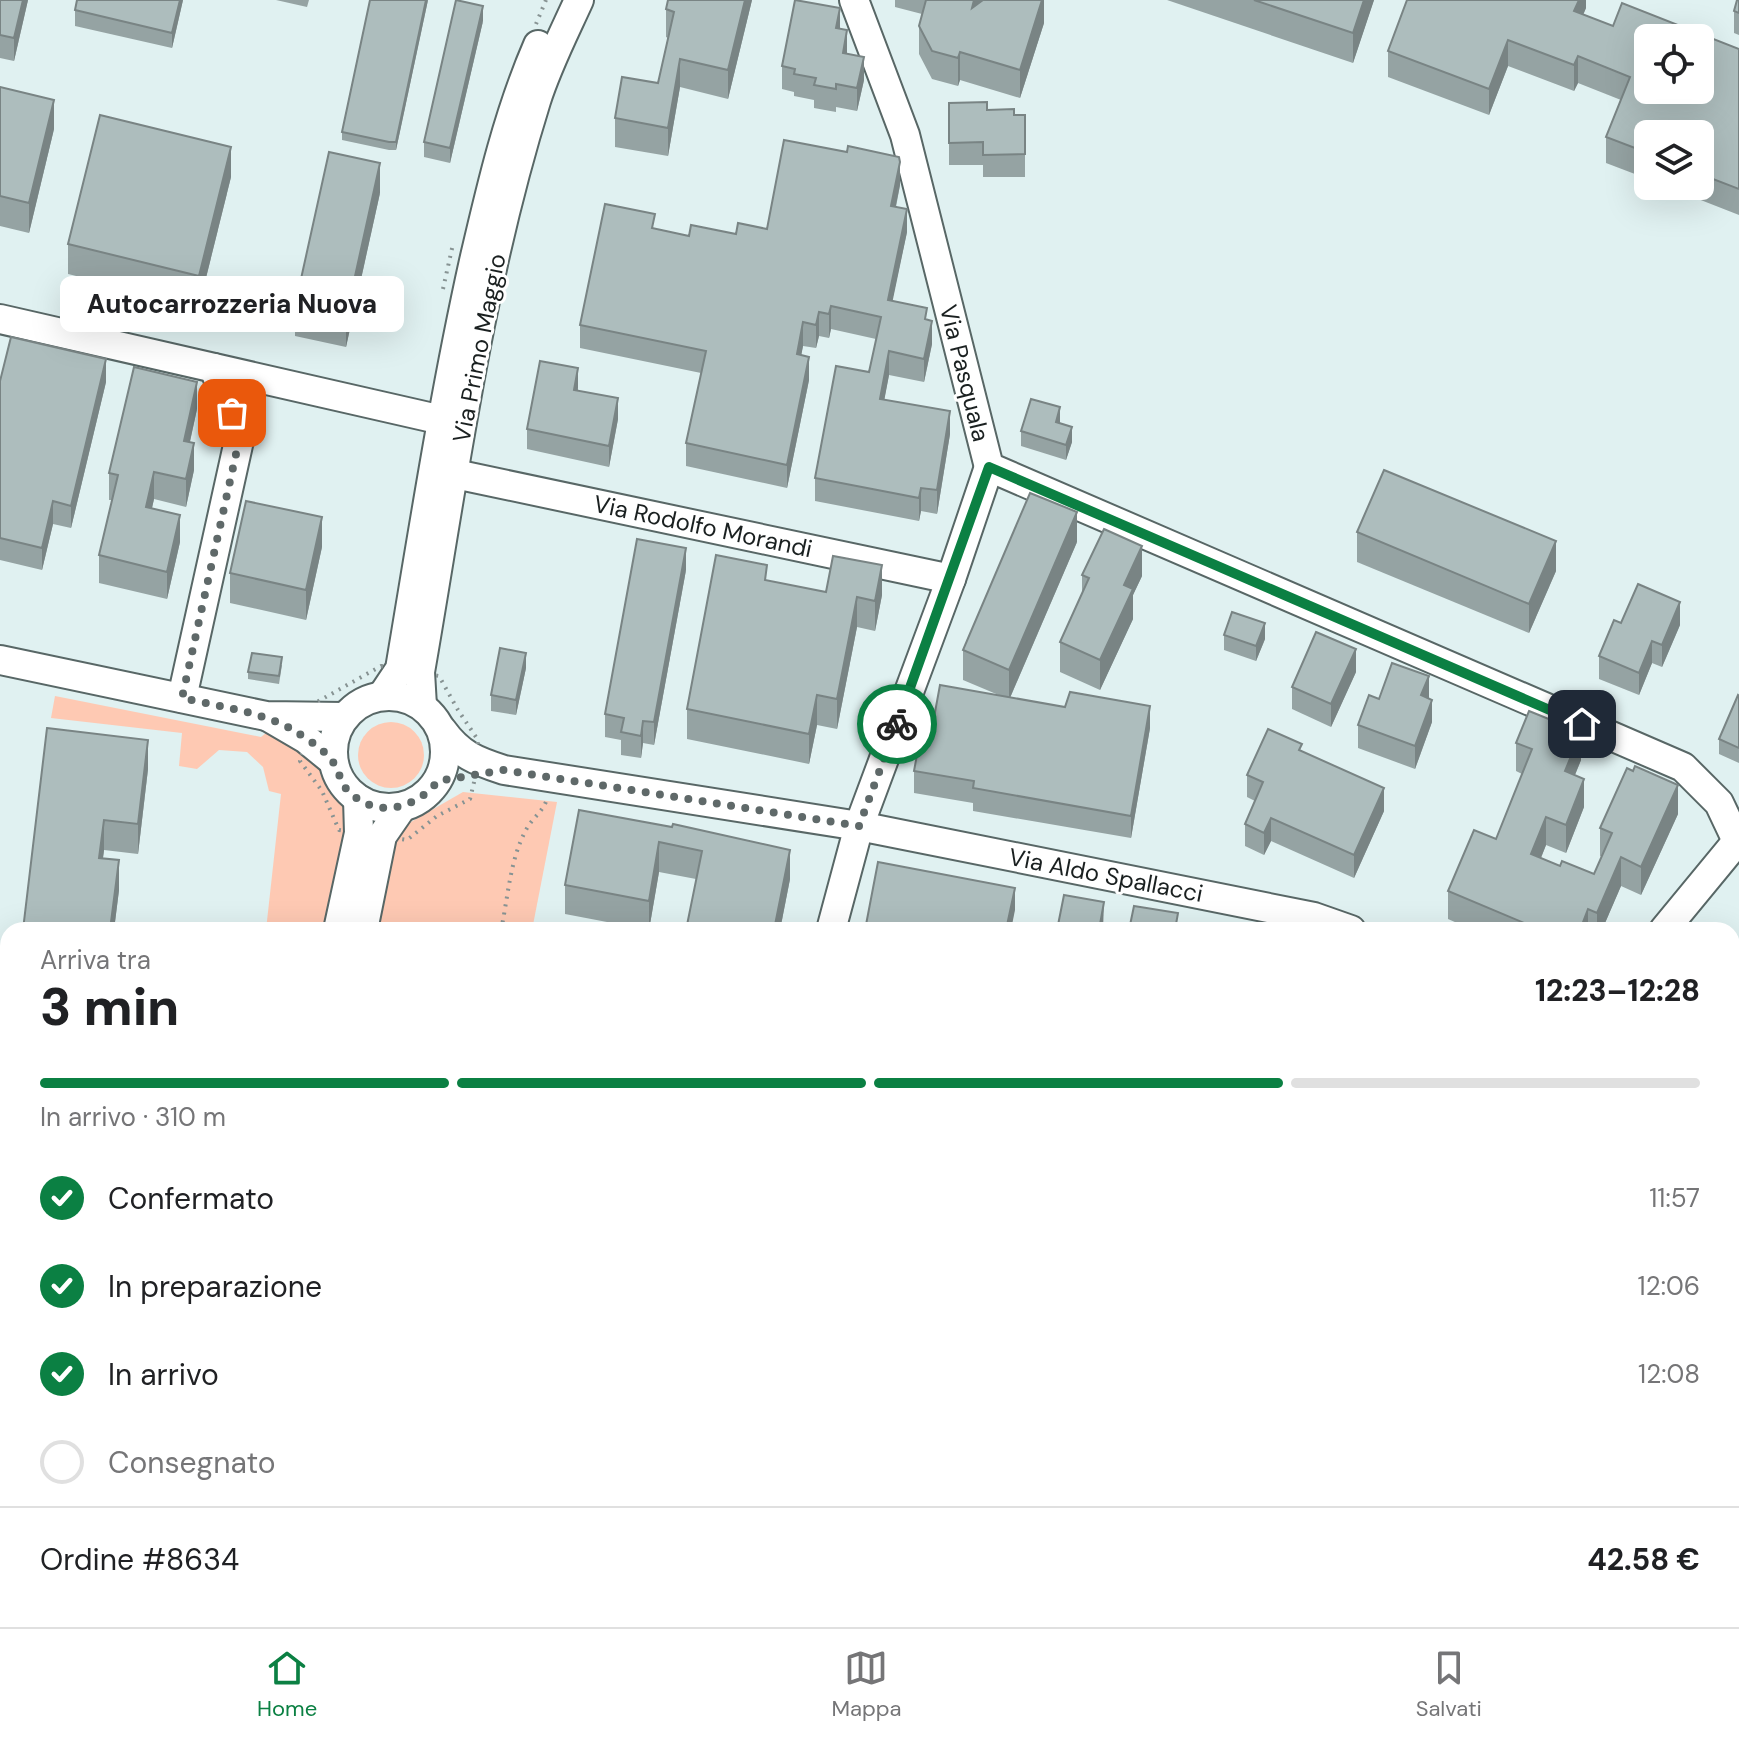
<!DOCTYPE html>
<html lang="it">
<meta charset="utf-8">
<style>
body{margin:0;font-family:"DM Sans",sans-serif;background:#f2f2f2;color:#202124;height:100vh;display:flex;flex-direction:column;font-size:30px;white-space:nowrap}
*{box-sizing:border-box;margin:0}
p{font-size:26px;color:#757577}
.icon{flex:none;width:44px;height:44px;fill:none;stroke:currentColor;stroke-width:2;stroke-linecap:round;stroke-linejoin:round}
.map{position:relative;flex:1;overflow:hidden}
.details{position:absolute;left:0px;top:922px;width:1740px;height:706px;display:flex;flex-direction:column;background:#fff;border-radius:24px 24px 0 0;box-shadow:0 8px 32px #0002}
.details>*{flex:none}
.tools{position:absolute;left:1634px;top:24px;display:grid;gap:16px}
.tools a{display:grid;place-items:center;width:80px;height:80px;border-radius:12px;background:#fff;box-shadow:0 8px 32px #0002;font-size:40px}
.pin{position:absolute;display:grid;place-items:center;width:68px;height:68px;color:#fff;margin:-34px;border-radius:16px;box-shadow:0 4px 12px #0006}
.courier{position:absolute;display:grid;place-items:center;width:80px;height:80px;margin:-40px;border:6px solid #0b8043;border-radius:50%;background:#fff;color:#222;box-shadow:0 2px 10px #0007}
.bubble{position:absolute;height:56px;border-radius:12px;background:#fff;box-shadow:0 8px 32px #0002;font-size:26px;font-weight:800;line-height:56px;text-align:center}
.head em{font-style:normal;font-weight:800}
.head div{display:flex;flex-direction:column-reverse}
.head{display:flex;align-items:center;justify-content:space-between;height:136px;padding:0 40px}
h1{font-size:52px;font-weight:800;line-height:60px}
.bar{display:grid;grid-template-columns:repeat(4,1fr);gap:12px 8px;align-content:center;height:96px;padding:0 40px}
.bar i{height:10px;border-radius:6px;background:#e0e0e0}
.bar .current{background:#0b8043}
.bar p{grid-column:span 4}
.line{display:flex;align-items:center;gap:20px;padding:0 40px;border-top:2px solid #e0e0e0}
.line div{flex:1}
ol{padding:0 40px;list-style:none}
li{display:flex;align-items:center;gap:24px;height:88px}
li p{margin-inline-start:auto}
li .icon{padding:8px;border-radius:50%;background:#0b8043;color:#fff;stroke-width:4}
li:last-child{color:#757577}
li i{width:44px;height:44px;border:4px solid #e0e0e0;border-radius:50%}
.tab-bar{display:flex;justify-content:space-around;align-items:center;height:112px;border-top:2px solid #e0e0e0;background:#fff;font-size:22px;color:#757577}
.tab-bar a{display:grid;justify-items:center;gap:4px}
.tab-bar .current{color:#0b8043}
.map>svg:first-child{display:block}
.green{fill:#fec9b3}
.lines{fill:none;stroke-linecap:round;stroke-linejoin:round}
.minor-casing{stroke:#586766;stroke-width:32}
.path{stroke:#879393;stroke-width:4;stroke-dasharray:2 6;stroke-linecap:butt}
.minor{stroke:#fff;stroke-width:28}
.wall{fill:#95a3a3}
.shaded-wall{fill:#798484}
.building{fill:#adbdbd;stroke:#798484;stroke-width:2;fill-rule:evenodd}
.done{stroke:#5f6969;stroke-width:8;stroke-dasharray:0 14.4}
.route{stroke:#0b8043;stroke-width:10}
.labels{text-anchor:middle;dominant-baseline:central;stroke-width:6;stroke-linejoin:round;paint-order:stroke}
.street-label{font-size:24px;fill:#1a2020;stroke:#fff}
</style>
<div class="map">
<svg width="1739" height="1627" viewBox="0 0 1739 1627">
<rect width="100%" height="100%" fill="#e0f1f1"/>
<!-- green -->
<g class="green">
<polygon points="55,696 261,737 266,733 283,738 323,767 345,802 350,825 330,930 266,930 281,794 269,791 263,767 247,752 219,750 197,769 179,766 182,733 51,718"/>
<circle cx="391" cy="755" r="33"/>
<polygon points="463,792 557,802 532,930 373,930 390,834"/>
<polygon points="1732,1163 1739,1164 1739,1322 1732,1321"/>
</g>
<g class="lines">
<!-- minor casing -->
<g class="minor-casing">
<g id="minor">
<polyline points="854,0 905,135 989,467 1683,767 1719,803 1737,841"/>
<polyline points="0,319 442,420"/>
<polyline points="455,474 951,579"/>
<polyline points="0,660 266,716 344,717"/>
<circle cx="389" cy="752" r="56"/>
<path d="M 382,696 L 400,669 C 423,533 444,396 474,261 C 491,188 508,114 538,45"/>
<polyline points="182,698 240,436 214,368"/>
<path d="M 422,706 L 420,672 C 453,482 478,286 536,101 C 547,66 564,33 579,0"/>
<polyline points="270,718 306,739 333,761"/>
<path d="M 442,730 C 460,755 476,761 504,770 L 859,826 L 1314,917 L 1351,930"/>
<polyline points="338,930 359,833 358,799"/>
<polyline points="363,930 382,836 402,807"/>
<polyline points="831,930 859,826 951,579 989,467"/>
<polyline points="1664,930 1739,839"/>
<polyline points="0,1094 8,1095"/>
<polyline points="1732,1150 1739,1151"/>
<polyline points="1732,1339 1739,1341"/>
<polyline points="203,1627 204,1620"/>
<polyline points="824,1627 825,1620"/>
<polyline points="1439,1627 1440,1620"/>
</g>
</g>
<!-- path -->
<g class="path">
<polyline points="536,24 546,0"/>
<polyline points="443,289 453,244"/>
<polygon points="381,666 439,676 458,710 478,740 476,774 470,799 437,816 407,840 339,830 322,791 300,761 317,702"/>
<path d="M 501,930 C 508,898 510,859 526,830 C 532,818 543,812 547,799"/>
<polyline points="175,1627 176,1620"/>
</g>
<!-- minor -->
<use href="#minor" class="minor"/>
</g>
<!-- wall -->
<g class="wall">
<polygon points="0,0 28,0 14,61 0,58"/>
<polygon points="183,0 172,48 75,26 75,10"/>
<polygon points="276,0 309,0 307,7"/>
<polygon points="428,0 396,150 389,150 342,140 342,132"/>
<polygon points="752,0 728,99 680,87 668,156 615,147 615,118 658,83 668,38 666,37 666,9"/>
<polygon points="895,0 982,0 981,1 1044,0 1044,23 1020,98 960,80 958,86 932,79 919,54 919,26 922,14 895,7"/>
<polygon points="1167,0 1374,0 1353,63"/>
<polygon points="1586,0 1586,8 1583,14 1613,26 1739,49 1739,215 1665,186 1700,186 1700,134 1648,134 1648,179 1606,163 1606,137 1621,100 1578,83 1574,91 1508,66 1489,115 1388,77 1388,51"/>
<polygon points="1739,0 1739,35 1734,33 1734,11"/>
<polygon points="483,21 450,163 424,157 424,142"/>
<polygon points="840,29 847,54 864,80 857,111 836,107 836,112 814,108 814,100 794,96 794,92 782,89 782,66"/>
<polygon points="0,87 54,129 29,233 0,226"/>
<polygon points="949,103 1014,115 1025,115 1025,177 983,177 983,165 949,165"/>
<polygon points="231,177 199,306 68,274 68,244"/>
<polygon points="900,185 896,207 907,232 892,301 927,320 932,344 924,382 889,375 884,400 950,434 937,514 921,511 919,521 815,501 815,478 869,372 876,339 831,329 829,338 819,336 816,348 803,346 801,355 809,380 787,488 686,466 686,443 701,373 580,348 580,325 655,229 689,236 736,234 767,229"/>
<polygon points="380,193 346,347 295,336 295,306"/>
<polygon points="0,381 106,382 71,528 53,524 42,570 0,560"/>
<polygon points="578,388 578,391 618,419 609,467 527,449 527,429"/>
<polygon points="197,409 190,442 194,470 186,507 154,499 152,508 180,542 167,599 99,583 99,555 112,500 109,500 109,473"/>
<polygon points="1060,423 1072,442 1066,460 1021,446 1021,431"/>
<polygon points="1357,532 1556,571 1529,633 1357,562"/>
<polygon points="1077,542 1010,698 1150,728 1131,838 973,811 973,803 914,793 914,771 929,745 1001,696 963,680 963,650"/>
<polygon points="322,547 306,620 230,603 230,573"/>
<polygon points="686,570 654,745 643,743 641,758 621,755 621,740 605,737 605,714"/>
<polygon points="1082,575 1142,576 1133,595 1133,619 1100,690 1060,672 1060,642 1082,593"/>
<polygon points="767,581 826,592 882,595 875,631 857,627 837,729 817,725 809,764 687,739 687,709"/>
<polygon points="1621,623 1680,625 1662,667 1652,663 1639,695 1599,679 1599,656"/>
<polygon points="1224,635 1265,639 1256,661 1224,650"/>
<polygon points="282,665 279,684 248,679 248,672"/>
<polygon points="526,668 516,715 491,711 491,695"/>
<polygon points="1356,672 1331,727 1292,709 1292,687"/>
<polygon points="1739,696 1739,763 1719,754 1719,739"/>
<polygon points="1429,698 1432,722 1415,769 1358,748 1358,725 1379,699"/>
<polygon points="47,728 148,769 138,854 104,850 103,858 119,890 114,930"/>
<polygon points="1516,743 1581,760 1575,775 1584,807 1566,853 1546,845 1541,858 1560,866 1594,874 1602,857 1600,856 1600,828 1678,814 1641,895 1621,886 1602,930 1473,930 1448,919 1448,891 1496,839 1522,774 1516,771"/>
<polygon points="1302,752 1384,811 1354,878 1271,841 1264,855 1245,846 1245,824 1255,801 1247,797 1247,775"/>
<polygon points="579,810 790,879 780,930 686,930 696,879 659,872 649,930 565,914 565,885"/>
<polygon points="8,1163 8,1560 0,1559 0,1172"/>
<polygon points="1732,1365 1739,1366 1739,1501 1732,1499"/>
<polygon points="258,1620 319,1620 318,1627 258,1627"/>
<polygon points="509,1620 527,1620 526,1624"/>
<polygon points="572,1620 772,1620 771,1627 572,1627"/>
<polygon points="901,1620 1002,1620 1000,1627 901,1627"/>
<polygon points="1564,1620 1634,1620 1632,1627 1562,1627"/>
</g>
<!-- shaded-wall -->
<g class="shaded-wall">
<polygon points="23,0 28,0 14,61 14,38"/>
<polygon points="180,0 183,0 172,48 172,33"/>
<polygon points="426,0 428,0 396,150 396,142"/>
<polygon points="745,0 752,0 728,99 728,70"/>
<polygon points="974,0 982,0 972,36 972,8"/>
<polygon points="1042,0 1044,0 1044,23 1020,98 1020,70"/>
<polygon points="1364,0 1374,0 1353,63 1353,33"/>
<polygon points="1579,0 1586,0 1586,8 1574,37 1574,11"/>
<polygon points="483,6 483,21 450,163 450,148"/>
<polygon points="840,8 840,31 836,28"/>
<polygon points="847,30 847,53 843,75 843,53"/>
<polygon points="1508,40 1508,66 1489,115 1489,89"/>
<polygon points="960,52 960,80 958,86 958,58"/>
<polygon points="1578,56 1578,83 1574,91 1574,65"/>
<polygon points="864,57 864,80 857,111 857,88"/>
<polygon points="680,59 680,87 668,156 668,128"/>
<polygon points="54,100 54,129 29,233 29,203"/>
<polygon points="231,147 231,177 199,306 199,276"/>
<polygon points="900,162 900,185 891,229 891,206"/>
<polygon points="380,163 380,193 346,347 346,317"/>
<polygon points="907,209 907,232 888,323 888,300"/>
<polygon points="831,306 831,329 829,338 829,314"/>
<polygon points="819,312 819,336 816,348 816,325"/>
<polygon points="932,321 932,344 924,382 924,359"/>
<polygon points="803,322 803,346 797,378 797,354"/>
<polygon points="889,351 889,375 880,423 880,399"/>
<polygon points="809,357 809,380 787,488 787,465"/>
<polygon points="106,359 106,382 71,528 71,506"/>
<polygon points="578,368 578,388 574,410 574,390"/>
<polygon points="197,382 197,409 184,468 184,441"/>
<polygon points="618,398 618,419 609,467 609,446"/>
<polygon points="1060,407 1060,422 1056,437 1056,422"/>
<polygon points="950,411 950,434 937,514 937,490"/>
<polygon points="1072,427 1072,442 1066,460 1066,445"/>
<polygon points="194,443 194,470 186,507 186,479"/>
<polygon points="154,472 154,499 146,534 146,507"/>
<polygon points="921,488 921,511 919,521 919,498"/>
<polygon points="53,501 53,524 42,570 42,548"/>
<polygon points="1077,512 1077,542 1009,700 1009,670"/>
<polygon points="180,515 180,542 167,599 167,572"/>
<polygon points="322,517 322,547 306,620 306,590"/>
<polygon points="1556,541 1556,571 1529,633 1529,604"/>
<polygon points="1142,546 1142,576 1133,595 1133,619 1100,690 1100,660 1124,585"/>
<polygon points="686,548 686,570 654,745 654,722"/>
<polygon points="882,565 882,595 875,631 875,601"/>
<polygon points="857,597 857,627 837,729 837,699"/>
<polygon points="1680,602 1680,625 1662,667 1662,645"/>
<polygon points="1265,623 1265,639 1256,661 1256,646"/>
<polygon points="1652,641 1652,663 1639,695 1639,673"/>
<polygon points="1356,649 1356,672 1331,727 1331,704"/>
<polygon points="526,653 526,668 516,715 516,700"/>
<polygon points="1429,676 1429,699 1421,695"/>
<polygon points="817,695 817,725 809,764 809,734"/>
<polygon points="1432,700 1432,722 1415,769 1415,746"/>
<polygon points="1150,706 1150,728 1131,838 1131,816"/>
<polygon points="643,721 643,743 641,758 641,736"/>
<polygon points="1581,732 1581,760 1565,799 1565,771"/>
<polygon points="148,740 148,769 138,854 138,824"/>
<polygon points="1584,779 1584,807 1566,853 1566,825"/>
<polygon points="1678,785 1678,814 1641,895 1641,867"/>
<polygon points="1384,788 1384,811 1354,878 1354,855"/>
<polygon points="1546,817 1546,845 1531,882 1531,854"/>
<polygon points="1271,818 1271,841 1264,855 1264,833"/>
<polygon points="104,820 104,850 99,888 99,858"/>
<polygon points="659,842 659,872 649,930 649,901"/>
<polygon points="790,850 790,879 780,930 774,930"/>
<polygon points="1621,857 1621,886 1602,930 1597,930 1597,913"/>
<polygon points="119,860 119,890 114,930 110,930"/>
<polygon points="1015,888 1015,910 1011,930 1006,930"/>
<polygon points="1104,902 1103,930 1099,930"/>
<polygon points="1588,909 1588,930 1580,930"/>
<polygon points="313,1620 319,1620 318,1627 312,1627"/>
<polygon points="480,1620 483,1620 483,1627 479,1627"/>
<polygon points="766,1620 772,1620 771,1627 765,1627"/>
<polygon points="996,1620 1002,1620 1000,1627 995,1627"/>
<polygon points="1238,1620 1245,1620 1243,1627 1237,1627"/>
<polygon points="1629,1620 1634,1620 1632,1627 1628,1627"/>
</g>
<!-- building -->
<g class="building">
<polygon points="0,0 23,0 14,38 0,35"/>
<polygon points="77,0 180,0 172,33 75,10"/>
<polygon points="370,0 426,0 396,142 389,142 342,132"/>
<polygon points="456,0 483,6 450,148 424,142"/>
<polygon points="668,0 745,0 728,70 680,59 668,128 615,118 622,77 658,83 674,12 666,9"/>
<polygon points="795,0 840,8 836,28 847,30 843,53 864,57 857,88 836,84 836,89 814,85 816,78 794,74 795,69 782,66"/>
<polygon points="926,0 974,0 972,8 983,0 1042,0 1020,70 960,52 958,58 932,51 919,26"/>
<polygon points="1254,0 1364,0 1353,33"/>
<path d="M 1407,0 L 1579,0 L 1574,11 L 1613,26 L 1622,3 L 1739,49 L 1739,189 L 1700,174 L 1700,134 L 1648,134 L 1648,153 L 1606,137 L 1630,77 L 1578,56 L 1574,65 L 1508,40 L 1489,89 L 1388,51 ZM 1648,38 L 1700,38 L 1700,90 L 1648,90 Z"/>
<polygon points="1737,0 1739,0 1739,13 1734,11"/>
<polygon points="0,87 54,100 29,203 0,196"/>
<polygon points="987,102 987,110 1014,109 1014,115 1025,115 1025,154 983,155 983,142 949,143 949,103"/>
<polygon points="100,115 231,147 199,276 68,244"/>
<polygon points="784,140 847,152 848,146 899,157 900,162 891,206 907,209 888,300 927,308 925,319 932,321 924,359 889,351 880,399 950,411 937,490 921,488 919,498 815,478 836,366 869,372 881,317 831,306 829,314 819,312 816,325 803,322 797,354 809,357 787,465 686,443 706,351 580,325 605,204 655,214 652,228 689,236 691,225 736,234 738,223 767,229"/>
<polygon points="329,152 380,163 346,317 295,306"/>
<polygon points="11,337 106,359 71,506 53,501 42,548 0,538 0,381"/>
<polygon points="540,361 578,368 574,390 618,398 609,446 527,429"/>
<polygon points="134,367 197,382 184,441 194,443 186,479 154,472 146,507 180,515 167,572 99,555 118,475 109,473"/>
<polygon points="1031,399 1060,407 1056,422 1072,427 1066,445 1021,431"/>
<polygon points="1384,470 1556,541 1529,604 1357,532"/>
<polygon points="1030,493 1077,512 1009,670 963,650"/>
<polygon points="246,501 322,517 306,590 230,573"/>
<polygon points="1104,529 1142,546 1124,585 1133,589 1100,660 1060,642 1089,578 1082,575"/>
<polygon points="637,539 686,548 654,722 643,721 641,736 621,732 624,718 605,714"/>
<polygon points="716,555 767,565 765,580 826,592 833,556 882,565 875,601 857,597 837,699 817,695 809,734 687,709"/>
<polygon points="1638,584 1680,602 1662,645 1652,641 1639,673 1599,656 1614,620 1621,623"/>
<polygon points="1232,612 1265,623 1256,646 1224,635"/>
<polygon points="1316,632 1356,649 1331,704 1292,687"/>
<polygon points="500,648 526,653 516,700 491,695"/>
<polygon points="252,653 282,657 279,676 248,672"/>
<polygon points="1392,663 1429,676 1421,695 1432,700 1415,746 1358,725 1369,695 1379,699"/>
<polygon points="940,685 1065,707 1070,692 1150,706 1131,816 973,788 974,781 914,771 919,744 929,745"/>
<polygon points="1738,695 1739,696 1739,748 1719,739"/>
<polygon points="1529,711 1581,732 1565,771 1584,779 1566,825 1546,817 1531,854 1560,866 1562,861 1594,874 1612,833 1600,828 1627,768 1633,771 1635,766 1678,785 1641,867 1621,857 1597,913 1588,909 1580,930 1541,930 1448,891 1474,830 1496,839 1532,749 1516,743"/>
<polygon points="47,728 148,740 138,824 104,820 99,858 119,860 110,930 23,930"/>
<polygon points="1268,729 1302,744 1299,750 1384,788 1354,855 1271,818 1264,833 1245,824 1263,782 1247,775"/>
<polygon points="579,810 672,827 673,824 790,850 774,930 686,930 702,851 659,842 649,901 565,885"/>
<polygon points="878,862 1015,888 1006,930 865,930"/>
<polygon points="1064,895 1104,902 1099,930 1057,930"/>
<polygon points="1134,906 1178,913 1175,930 1129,930"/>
<polygon points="2,1162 8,1163 8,1538 0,1536 0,1172"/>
<polygon points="1732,1365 1739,1366 1739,1478 1732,1477"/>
<polygon points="0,1596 8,1597 8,1620 84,1620 82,1627 0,1627"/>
<polygon points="275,1620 313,1620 312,1627 274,1627"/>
<polygon points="418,1620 480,1620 479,1627 417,1627"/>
<polygon points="608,1620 766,1620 765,1627 607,1627"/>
<polygon points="908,1620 996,1620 995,1627 906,1627"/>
<polygon points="1038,1620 1238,1620 1237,1627 1037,1627"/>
<polygon points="1348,1620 1416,1620 1414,1627 1347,1627"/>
<polygon points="1564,1620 1581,1620 1580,1627 1562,1627"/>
<polygon points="1586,1620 1629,1620 1628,1627 1620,1627"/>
</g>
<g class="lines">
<!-- done -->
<path class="done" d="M 232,413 L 240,436 L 182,698 C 221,707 260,711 295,731 C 306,738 326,751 333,762 C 339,771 340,781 347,790 C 375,819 415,810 438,781 L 504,770 L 859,826 L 897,724"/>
<!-- route -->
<polyline class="route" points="897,724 989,467 1582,724"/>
</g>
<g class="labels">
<!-- street labels -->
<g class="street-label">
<text transform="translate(479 348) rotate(-79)">Via Primo Maggio</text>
<text transform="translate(965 373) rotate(76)">Via Pasquala</text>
<text transform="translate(703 526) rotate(12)">Via Rodolfo Morandi</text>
<text transform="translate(1106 875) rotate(11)">Via Aldo Spallacci</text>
</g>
</g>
</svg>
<div class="tools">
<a><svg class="icon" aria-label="locate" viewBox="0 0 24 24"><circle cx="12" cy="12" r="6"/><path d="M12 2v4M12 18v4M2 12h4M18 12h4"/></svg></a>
<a><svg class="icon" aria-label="layers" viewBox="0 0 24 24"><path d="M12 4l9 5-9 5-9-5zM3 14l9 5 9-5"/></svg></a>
</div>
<div class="pin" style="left:232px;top:413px;background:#ea580c"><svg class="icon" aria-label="bag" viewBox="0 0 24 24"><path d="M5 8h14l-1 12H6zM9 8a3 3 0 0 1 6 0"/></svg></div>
<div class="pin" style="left:1582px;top:724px;background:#1f2937"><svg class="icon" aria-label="home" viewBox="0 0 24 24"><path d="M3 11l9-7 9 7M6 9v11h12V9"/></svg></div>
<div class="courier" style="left:897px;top:724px"><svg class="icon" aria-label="bike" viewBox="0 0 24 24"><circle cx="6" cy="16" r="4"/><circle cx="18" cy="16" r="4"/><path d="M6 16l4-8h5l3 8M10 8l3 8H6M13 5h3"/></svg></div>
<div class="bubble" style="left:60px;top:276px;width:344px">Autocarrozzeria Nuova</div>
<section class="details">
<div class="head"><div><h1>3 min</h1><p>Arriva tra</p></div><em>12:23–12:28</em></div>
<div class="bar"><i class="current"></i><i class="current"></i><i class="current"></i><i></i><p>In arrivo · 310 m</p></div>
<ol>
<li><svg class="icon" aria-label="check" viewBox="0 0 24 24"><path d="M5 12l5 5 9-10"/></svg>Confermato<p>11:57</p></li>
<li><svg class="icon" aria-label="check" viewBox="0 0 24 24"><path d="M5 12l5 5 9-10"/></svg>In preparazione<p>12:06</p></li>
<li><svg class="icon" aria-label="check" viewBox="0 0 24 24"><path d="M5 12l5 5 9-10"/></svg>In arrivo<p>12:08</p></li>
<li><i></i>Consegnato</li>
</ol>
<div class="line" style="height:104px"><div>Ordine #8634</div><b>42.58 €</b></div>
</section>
</div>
<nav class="tab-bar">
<a class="current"><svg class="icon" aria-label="home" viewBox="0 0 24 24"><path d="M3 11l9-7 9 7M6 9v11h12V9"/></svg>Home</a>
<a><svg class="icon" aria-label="map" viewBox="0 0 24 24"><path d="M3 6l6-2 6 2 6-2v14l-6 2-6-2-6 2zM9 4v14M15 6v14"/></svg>Mappa</a>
<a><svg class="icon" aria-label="saved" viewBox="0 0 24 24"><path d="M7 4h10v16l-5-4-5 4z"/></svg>Salvati</a>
</nav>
